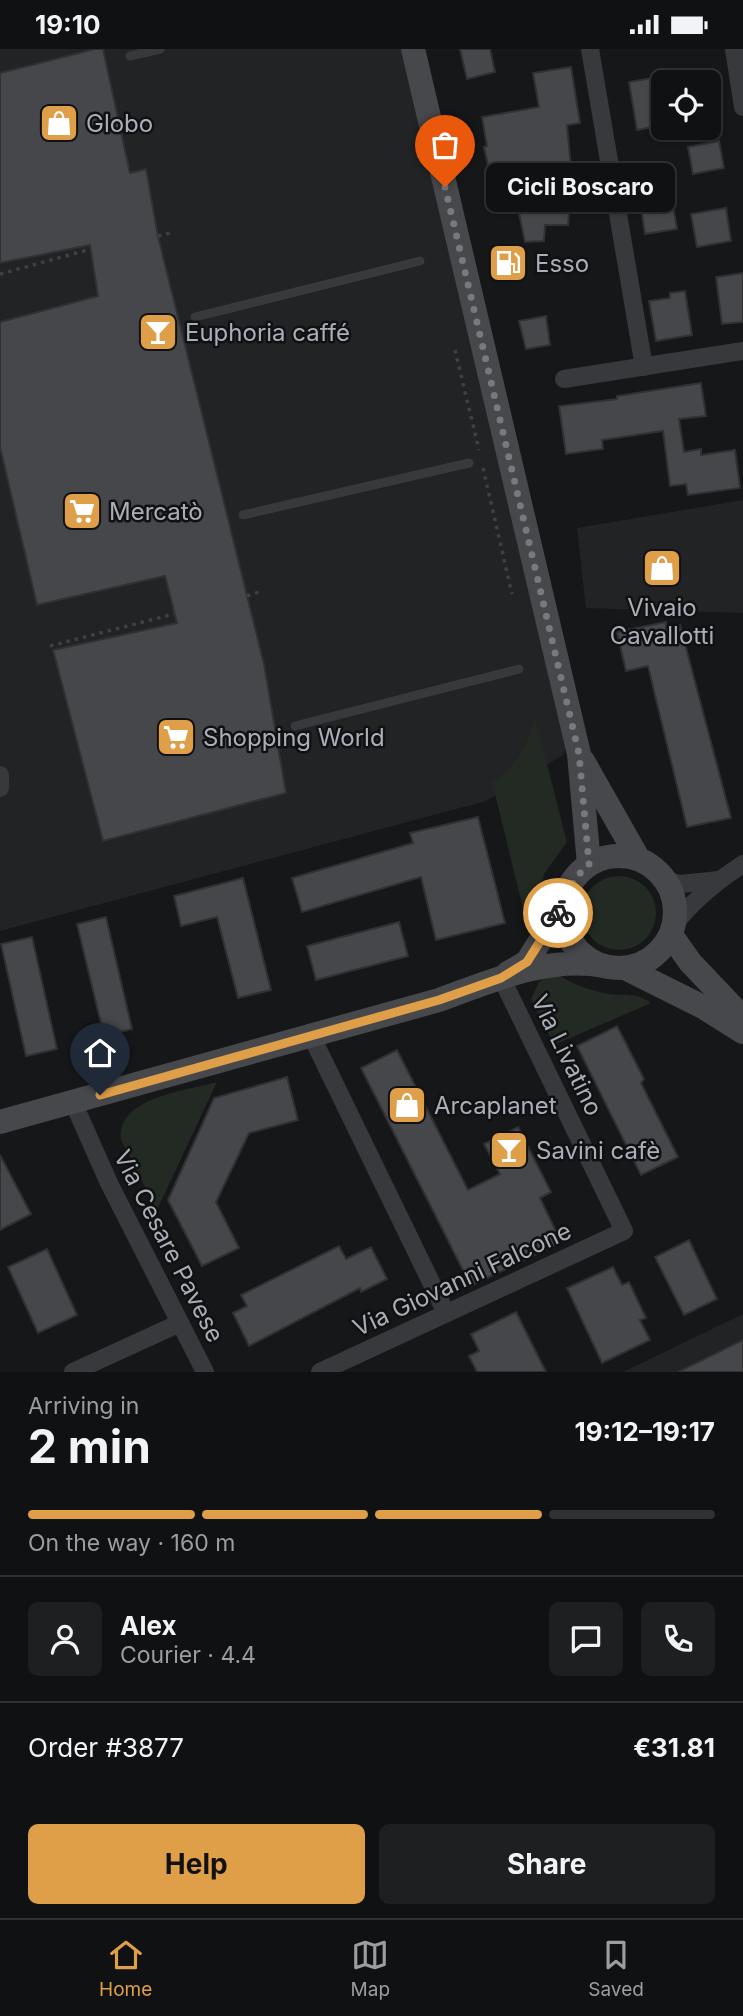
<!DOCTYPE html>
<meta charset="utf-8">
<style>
body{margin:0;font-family:Inter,sans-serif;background:#1e1f20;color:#f1f3f6;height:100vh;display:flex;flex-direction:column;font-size:26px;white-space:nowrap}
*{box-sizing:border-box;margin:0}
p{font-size:23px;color:#9c9d9f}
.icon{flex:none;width:38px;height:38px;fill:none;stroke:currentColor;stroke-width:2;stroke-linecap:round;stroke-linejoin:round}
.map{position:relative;height:1323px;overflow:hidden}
.details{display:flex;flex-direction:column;background:#101112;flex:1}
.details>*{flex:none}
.controls{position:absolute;left:651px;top:21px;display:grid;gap:14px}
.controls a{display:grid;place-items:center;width:70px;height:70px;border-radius:10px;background:#101112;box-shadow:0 2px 5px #0004,0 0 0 2px #303132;font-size:35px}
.pin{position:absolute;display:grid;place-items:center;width:60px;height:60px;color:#fff;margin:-72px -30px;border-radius:50% 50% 50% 0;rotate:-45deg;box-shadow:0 0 7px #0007}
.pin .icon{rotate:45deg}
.courier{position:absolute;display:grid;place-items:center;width:70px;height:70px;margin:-35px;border:5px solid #df9e48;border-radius:50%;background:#fff;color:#222;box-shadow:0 2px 9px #0007}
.bubble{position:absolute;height:49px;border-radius:10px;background:#101112;box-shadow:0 2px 5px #0004,0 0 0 2px #303132;font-size:23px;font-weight:700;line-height:49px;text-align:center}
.overview em{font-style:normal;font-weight:700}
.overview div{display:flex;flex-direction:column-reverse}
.overview{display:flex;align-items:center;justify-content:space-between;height:119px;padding:0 28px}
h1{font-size:46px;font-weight:700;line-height:52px}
.bar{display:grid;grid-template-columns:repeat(4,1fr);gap:10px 7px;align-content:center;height:84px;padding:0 28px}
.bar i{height:9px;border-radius:5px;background:#303132}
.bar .on{background:#df9e48}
.bar p{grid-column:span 4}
.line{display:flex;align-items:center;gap:18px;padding:0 28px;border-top:2px solid #303132}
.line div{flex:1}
.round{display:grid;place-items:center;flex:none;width:74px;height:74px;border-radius:10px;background:#1e1f20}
.button{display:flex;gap:14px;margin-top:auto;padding:14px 28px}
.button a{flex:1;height:80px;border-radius:10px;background:#df9e48;color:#111;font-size:28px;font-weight:700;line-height:80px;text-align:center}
.button a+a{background:#1e1f20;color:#f1f3f6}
.status{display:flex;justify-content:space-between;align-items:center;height:49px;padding:0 35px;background:#101112;direction:ltr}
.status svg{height:19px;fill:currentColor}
.menu{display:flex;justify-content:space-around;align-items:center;height:98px;border-top:2px solid #303132;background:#101112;font-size:19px;color:#9c9d9f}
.menu a{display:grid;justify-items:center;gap:4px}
.menu .on{color:#df9e48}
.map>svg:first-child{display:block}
.built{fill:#222325}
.green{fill:#232a23}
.building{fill:#45474b;stroke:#313134;stroke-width:2}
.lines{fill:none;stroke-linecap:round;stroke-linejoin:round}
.path{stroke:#3e4043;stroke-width:3.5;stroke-dasharray:3.5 5;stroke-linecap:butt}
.lane{stroke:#38393d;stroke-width:9}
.street{stroke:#38393d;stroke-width:18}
.secondary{stroke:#46484c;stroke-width:24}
.done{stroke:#767a7f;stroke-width:7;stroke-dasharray:0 12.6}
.route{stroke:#df9e48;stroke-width:9}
.labels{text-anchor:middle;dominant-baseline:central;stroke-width:5;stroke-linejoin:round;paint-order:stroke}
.poi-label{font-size:24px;fill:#aaafb7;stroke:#111113;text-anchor:start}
.street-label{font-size:24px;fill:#aaafb7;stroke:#111113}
</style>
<div class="status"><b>19:10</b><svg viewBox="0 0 49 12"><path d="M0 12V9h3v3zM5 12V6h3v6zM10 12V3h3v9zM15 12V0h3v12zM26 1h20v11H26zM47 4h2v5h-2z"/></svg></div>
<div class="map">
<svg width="743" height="1323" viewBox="0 0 743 1323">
<rect width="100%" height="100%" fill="#161718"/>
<!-- built -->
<g class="built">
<polygon points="0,0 411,0 575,680 563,706 486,752 0,882"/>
<polygon points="743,451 743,564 586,559 577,479"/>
<polygon points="743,1265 743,1323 623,1323"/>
</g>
<!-- green -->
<g class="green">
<path d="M 535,669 L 567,793 L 544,825 L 537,858 L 528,879 L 492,733 C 518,716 527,698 535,669 Z"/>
<circle cx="619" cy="864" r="37"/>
<path d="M 553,922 C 566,933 591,942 609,945 C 626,947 636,943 651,954 L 554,996 L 531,950 L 539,933 Z"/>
<path d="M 217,1033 L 157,1161 L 121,1091 C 116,1048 186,1042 217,1033 Z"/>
</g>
<!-- building -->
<g class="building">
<polygon points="95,0 103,0 130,124 146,120 158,187 264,615 286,744 103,792 53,601 177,574 165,527 37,556 0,398 0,273 98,247 90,196 0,214 0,24"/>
<polygon points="460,0 490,0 495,23 467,30"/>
<polygon points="571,18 580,74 567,76 572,130 568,176 545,176 544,192 525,193 514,140 494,144 484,98 487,97 482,68 539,58 533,24"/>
<polygon points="663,27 663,76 637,81 629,33"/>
<polygon points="719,92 724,119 693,125 688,98"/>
<polygon points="670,139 677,180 645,185 639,145"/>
<polygon points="726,159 731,192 697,198 691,165"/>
<polygon points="512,199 517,222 496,227 491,205"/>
<polygon points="743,224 743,273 722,275 716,228"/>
<polygon points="685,242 692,286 656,292 649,252 670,249 670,244"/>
<polygon points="546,267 550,296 526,300 519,272"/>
<polygon points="701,334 706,367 679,370 684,403 701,400 701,406 735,401 740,439 688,446 686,435 670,437 663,382 602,391 603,400 566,405 559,357 617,350 617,347"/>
<polygon points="666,573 666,580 680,576 731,769 687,778 648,617 626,622 617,583"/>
<polygon points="478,768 505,874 436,891 421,828 302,863 292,829 413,794 410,784"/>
<polygon points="243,829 271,941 238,949 217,868 181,877 174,847"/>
<polygon points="106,868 132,980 104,987 77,875"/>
<polygon points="399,873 408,907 316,931 307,897"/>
<polygon points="32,888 57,1000 26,1007 1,895"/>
<polygon points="617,977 644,1030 641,1034 678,1108 641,1126 577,997"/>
<polygon points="397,1001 468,1141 500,1125 484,1095 518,1078 551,1143 540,1149 561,1193 471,1237 361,1019"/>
<polygon points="287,1028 298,1071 249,1084 216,1153 239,1199 202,1217 168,1151 214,1049"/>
<polygon points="0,1106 31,1165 0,1181"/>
<polygon points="689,1191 717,1250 684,1266 655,1208"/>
<polygon points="339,1197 346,1210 371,1198 387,1230 361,1243 360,1239 249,1297 233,1264 247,1257 241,1246"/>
<polygon points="47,1200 77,1266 38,1284 8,1218"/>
<polygon points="613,1218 622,1236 629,1233 646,1269 640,1271 650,1291 602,1314 567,1239"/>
<polygon points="516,1263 546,1323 477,1323 469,1307 479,1302 471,1285"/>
<polygon points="743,1291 743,1323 678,1323"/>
</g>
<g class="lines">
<!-- path -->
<g class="path">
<polyline points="158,187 174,183"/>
<polyline points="0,225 91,200"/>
<polyline points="455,301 479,401"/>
<polyline points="483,419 512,545"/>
<polyline points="247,547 262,542"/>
<polyline points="50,597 174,565"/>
</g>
<!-- lane -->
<g class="lane">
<polyline points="130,7 160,0"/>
<polyline points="195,268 420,212"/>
<polyline points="243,466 469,414"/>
<polyline points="295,677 519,620"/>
</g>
<!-- street -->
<g class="street">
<polyline points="590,0 644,318"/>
<polyline points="734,0 743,58"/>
<polyline points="564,330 743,302"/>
<polyline points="0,726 0,739"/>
<polyline points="667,832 681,835 719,831"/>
<path d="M 674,876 C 693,851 717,832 743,815"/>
<polyline points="311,986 446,1264"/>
<polyline points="73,1053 109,1134 205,1323"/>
<polyline points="73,1323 180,1274"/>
<polyline points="320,1323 624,1182 501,928"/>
</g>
<!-- secondary -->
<g class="secondary">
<polyline points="413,0 579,705 589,815"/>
<polyline points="583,712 638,809"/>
<circle cx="619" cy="863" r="56"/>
<polyline points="671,886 690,913 743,969"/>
<polyline points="625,919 703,958 743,983"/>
<polyline points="508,924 527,913 563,855"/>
<path d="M 0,1073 L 439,951 C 491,932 550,906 604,917"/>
</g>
</g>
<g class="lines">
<!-- done -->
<path class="done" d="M 445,138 L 579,705 L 589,815 C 572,830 569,845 558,864"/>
<!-- route -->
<polyline class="route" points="100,1046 439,951 501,929 527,913 558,864"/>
</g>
<!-- icons -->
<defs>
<g id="shop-square" transform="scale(2.0125)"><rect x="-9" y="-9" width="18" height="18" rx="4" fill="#df9e48" stroke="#111113"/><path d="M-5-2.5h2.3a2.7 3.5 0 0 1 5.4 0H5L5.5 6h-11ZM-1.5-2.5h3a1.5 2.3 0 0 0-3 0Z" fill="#fff"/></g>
<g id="fuel-square" transform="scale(2.0125)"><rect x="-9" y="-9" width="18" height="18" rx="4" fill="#df9e48" stroke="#111113"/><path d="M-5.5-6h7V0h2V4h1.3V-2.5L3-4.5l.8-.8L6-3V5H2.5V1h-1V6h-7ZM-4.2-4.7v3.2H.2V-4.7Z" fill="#fff"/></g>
<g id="bar-square" transform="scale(2.0125)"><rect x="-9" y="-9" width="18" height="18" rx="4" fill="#df9e48" stroke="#111113"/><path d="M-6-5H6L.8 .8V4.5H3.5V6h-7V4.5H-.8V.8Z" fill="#fff"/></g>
<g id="supermarket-square" transform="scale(2.0125)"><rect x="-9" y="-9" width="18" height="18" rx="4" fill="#df9e48" stroke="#111113"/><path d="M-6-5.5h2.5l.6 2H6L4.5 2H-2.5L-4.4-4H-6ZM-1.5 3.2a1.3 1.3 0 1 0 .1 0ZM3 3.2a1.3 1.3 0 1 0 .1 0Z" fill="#fff"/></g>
</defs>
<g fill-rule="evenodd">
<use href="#shop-square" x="59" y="74"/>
<use href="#fuel-square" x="508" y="214"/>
<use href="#bar-square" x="158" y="283"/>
<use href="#supermarket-square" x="82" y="462"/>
<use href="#shop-square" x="662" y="519"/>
<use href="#supermarket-square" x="176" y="688"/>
<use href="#shop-square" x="407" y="1056"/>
<use href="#bar-square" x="509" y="1101"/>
</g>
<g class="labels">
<!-- poi labels -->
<g class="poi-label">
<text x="86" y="74">Globo</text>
<text x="535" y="214">Esso</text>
<text x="185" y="283">Euphoria caffé</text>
<text x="109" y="462">Mercatò</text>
<text x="662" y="558" text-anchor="middle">Vivaio<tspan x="662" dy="28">Cavallotti</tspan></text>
<text x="203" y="688">Shopping World</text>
<text x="434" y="1056">Arcaplanet</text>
<text x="536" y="1101">Savini cafè</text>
</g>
<!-- street labels -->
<g class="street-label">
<text transform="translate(567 1006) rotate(64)">Via Livatino</text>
<text transform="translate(169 1197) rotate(63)">Via Cesare Pavese</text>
<text transform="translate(462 1230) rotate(-25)">Via Giovanni Falcone</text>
</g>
</g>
</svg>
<div class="controls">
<a><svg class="icon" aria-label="locate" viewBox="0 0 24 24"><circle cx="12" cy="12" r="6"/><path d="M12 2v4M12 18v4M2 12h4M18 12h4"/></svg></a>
</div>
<div class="pin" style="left:445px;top:138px;background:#ea580c"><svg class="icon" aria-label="bag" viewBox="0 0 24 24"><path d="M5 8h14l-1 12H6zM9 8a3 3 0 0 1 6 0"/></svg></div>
<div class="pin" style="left:100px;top:1046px;background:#1f2937"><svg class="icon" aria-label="home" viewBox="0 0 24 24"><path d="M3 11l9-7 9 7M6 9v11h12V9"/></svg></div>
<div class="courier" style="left:558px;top:864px"><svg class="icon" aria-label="bike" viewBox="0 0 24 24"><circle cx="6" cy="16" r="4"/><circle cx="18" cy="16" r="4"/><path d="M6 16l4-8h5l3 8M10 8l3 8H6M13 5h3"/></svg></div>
<div class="bubble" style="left:486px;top:114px;width:189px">Cicli Boscaro</div>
</div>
<section class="details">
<div class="overview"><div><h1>2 min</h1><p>Arriving in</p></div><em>19:12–19:17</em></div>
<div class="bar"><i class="on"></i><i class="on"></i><i class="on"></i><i></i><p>On the way · 160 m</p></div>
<div class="line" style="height:126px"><a class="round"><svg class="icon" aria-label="person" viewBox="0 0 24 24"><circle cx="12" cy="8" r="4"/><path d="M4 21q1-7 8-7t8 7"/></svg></a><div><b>Alex</b><p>Courier · 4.4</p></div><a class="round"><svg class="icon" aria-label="chat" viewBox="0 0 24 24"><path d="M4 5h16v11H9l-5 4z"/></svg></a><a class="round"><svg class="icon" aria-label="phone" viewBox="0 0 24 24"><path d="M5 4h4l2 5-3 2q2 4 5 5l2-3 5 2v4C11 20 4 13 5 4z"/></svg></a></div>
<div class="line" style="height:91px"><div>Order #3877</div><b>€31.81</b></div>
<div class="button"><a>Help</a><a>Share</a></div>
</section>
<nav class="menu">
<a class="on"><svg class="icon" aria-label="home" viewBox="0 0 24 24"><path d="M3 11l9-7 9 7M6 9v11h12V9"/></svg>Home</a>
<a><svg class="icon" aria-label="map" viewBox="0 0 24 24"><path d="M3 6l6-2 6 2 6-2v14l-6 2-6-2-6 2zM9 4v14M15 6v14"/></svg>Map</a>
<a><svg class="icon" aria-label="saved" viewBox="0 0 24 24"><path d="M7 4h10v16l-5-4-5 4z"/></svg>Saved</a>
</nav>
